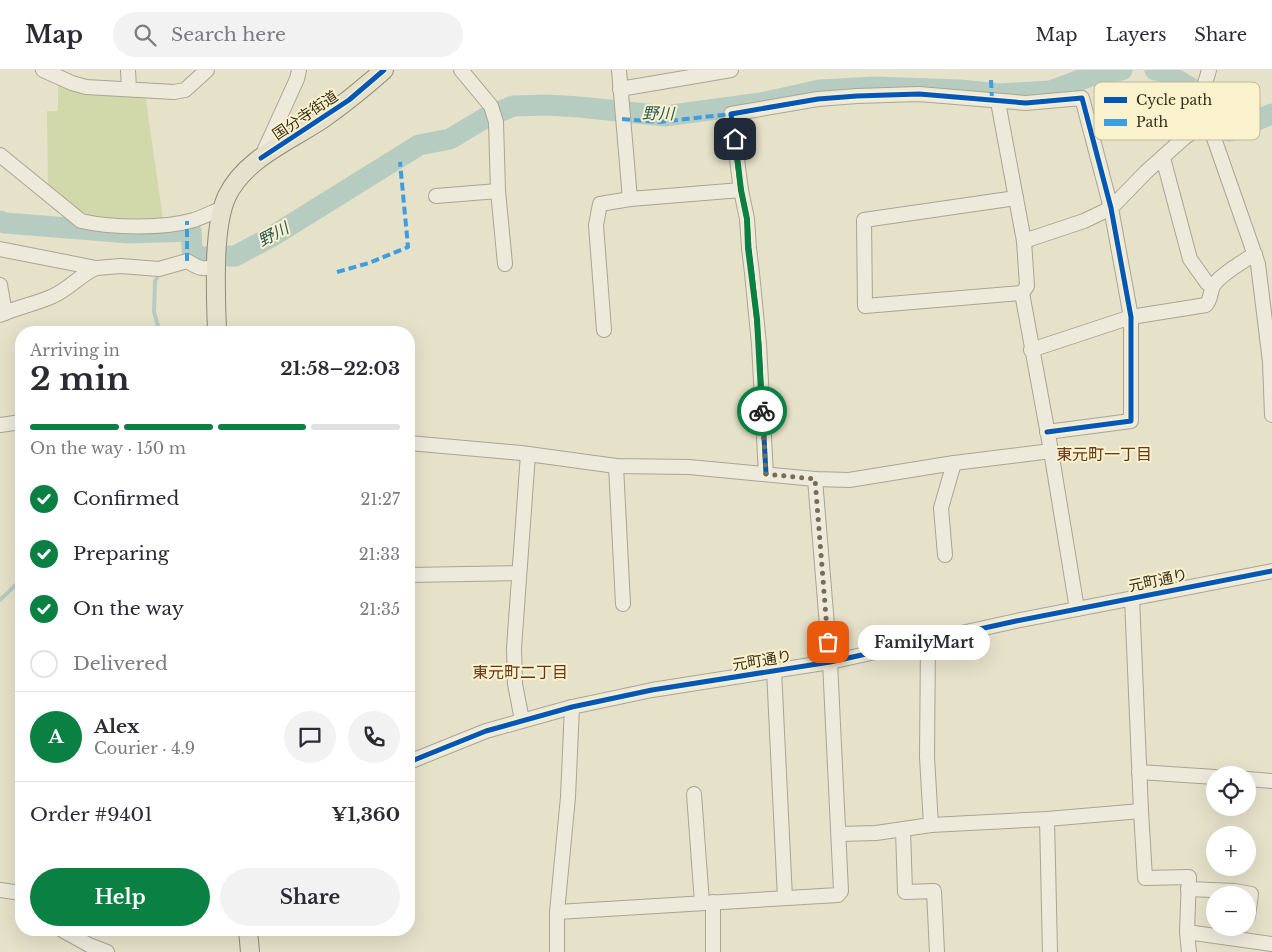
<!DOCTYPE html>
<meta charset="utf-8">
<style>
body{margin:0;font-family:"Libre Baskerville","Noto Sans JP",serif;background:#f2f2f3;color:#2b2b33;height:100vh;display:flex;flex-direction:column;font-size:19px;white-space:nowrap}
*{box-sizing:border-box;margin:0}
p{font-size:16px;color:#7c7c81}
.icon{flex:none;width:28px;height:28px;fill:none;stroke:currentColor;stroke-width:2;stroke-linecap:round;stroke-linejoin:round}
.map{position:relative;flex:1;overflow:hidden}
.panel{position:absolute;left:15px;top:256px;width:400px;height:610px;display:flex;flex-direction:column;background:#fff;border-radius:20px;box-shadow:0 5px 20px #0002}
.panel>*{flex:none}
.tools{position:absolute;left:1206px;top:696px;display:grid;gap:10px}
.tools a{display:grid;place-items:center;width:50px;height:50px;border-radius:50%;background:#fff;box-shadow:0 5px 20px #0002;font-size:25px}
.pin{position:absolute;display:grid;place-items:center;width:42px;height:42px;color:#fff;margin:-21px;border-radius:10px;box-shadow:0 2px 8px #0006}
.courier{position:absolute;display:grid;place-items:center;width:50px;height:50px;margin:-25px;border:4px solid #0b8043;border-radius:50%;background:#fff;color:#222;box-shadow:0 1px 6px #0007}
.bubble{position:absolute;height:35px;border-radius:18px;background:#fff;box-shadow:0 5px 20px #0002;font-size:16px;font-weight:700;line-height:35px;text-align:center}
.headline em{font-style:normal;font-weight:700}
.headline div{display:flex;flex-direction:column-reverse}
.headline{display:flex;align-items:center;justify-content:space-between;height:85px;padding:0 15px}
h1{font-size:32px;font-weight:700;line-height:38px}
.bar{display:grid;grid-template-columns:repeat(4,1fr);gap:8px 5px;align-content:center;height:60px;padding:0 15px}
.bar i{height:6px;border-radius:4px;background:#e1e1e2}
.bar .selected{background:#0b8043}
.bar p{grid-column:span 4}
.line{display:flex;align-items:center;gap:12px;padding:0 15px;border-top:1px solid #e1e1e2}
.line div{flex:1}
.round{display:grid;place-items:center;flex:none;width:52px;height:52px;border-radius:26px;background:#f2f2f3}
ol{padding:0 15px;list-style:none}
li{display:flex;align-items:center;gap:15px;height:55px}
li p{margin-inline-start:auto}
li .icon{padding:5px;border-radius:50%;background:#0b8043;color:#fff;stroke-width:4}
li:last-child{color:#7c7c81}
li i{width:28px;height:28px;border:2px solid #e1e1e2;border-radius:50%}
.button{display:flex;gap:10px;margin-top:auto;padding:10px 15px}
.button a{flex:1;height:58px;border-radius:30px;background:#0b8043;color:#fff;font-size:20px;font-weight:700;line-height:58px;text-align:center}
.button a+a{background:#f2f2f3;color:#2b2b33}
header{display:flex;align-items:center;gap:30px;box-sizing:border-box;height:70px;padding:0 25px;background:#fff;border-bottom:1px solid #e1e1e2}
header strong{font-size:24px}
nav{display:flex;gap:28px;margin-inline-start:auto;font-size:18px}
.search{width:350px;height:45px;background:#f2f2f3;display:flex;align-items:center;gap:12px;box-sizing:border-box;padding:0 18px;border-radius:28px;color:#7c7c81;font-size:19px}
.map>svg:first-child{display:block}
.green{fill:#d1d8aa}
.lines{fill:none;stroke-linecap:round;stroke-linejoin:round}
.stream{stroke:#b6ccc1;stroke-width:4}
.river{stroke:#b6ccc1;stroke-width:21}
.minor-casing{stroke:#aaa493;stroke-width:16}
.major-casing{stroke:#908a7a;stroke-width:20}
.minor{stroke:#edeadc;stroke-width:14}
.major{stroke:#e5e1cc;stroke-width:18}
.quiet{stroke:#3e9ddf;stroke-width:4;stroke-dasharray:8 4;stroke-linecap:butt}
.cycleway-casing{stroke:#f9f2cd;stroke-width:8}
.cycleway{stroke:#0057b8;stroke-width:5}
.done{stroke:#766d58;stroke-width:5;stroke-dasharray:0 9}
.route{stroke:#0b8043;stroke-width:6}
.labels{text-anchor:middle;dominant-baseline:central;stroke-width:4;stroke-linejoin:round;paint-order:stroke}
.street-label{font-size:15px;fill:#392e1b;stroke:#f9f2cd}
.water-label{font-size:16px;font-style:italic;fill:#28575b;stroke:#f9f2cd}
.neighbourhood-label{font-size:16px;fill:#6a3316;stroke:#f9f2cd}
.key{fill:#f9f2cd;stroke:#bfb798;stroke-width:1}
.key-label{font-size:14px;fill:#392e1b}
</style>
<header>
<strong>Map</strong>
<div class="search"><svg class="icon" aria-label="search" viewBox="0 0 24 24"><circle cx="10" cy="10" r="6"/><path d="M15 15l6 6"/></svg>Search here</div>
<nav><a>Map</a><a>Layers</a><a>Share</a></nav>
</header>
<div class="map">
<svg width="1272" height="882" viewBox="0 0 1272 882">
<rect width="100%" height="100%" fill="#e6e1c9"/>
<!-- green -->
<path class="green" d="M 58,14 L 145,24 L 163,149 C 138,151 101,153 79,142 C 68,136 58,125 48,117 L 47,41 L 58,41 Z"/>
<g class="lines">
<!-- stream -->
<g class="stream">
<polyline points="156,262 158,256 154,242 155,211 157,208"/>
<polyline points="0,530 21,510"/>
</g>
<!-- river -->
<g class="river">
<polyline points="1155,0 1162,1 1206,27 1223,60 1230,61 1272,44"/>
<polyline points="0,151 5,153 130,163 191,161 192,179 198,187 209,187"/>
<polyline points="228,186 235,186 271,167 419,75 450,69 485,48 513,36 547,35 580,37 665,46 761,33 820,20 875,17 960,20 999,24 1050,21 1094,5 1122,0"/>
</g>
<!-- minor casing -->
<g class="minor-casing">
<g id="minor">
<polyline points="43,0 72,13 86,17 174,22 185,20 207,0"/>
<polyline points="128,0 129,19"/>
<polyline points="461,0 491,36 496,52 498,121 505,194"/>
<polyline points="619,0 630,129"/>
<polyline points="1209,0 1201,27 1202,34 1258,194 1270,292 1272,345"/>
<polyline points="620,19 731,0"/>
<polyline points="998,32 1024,171 1027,216 1022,223 1051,381 1077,539"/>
<path d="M 0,85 L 81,151 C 112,158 163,159 194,150 C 203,147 213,142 223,138"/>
<polyline points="261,88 297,9 299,0"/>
<polyline points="1163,88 1190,189 1207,213 1213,216"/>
<polyline points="436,126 498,121"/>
<polyline points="1016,128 864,150 865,236 1022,223"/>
<polyline points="1024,171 1084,151 1111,138 1146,102 1184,68 1208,50"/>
<path d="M 0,179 L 96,198 L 121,196 L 159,199 L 187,191 C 198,198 204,201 217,195"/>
<polyline points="0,215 5,243"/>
<path d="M 0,245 C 17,237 36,234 53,226 C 69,219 80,205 96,198"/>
<polyline points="604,260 596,155 600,134 630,129 741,120"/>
<path d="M 1031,280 L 1131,247 L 1206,235 C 1211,229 1210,223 1213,216 C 1219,206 1245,190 1255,184"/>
<polyline points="0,355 21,352"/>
<polyline points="409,373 521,383 616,396 689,397 815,409 849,410 954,393 1051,381"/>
<polyline points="616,396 623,534"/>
<polyline points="766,404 759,274 752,203 749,178 747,149 741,120 731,44 818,29 857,26 919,24 1026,33 1082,28 1111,138 1131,247 1131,351 1047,362"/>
<polyline points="945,485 941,438 954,393"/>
<polyline points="409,505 519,503"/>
<polyline points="1132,528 1141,741 1145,808 1189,807 1187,862 1189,882"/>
<polyline points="928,570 927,687 931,755"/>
<polyline points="774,600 785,828"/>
<polyline points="522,650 515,614 514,578 528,384"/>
<polyline points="409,692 486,661 572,637 652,620 830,592 1016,551 1272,501"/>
<polyline points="1139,702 1215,707"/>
<polyline points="1248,709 1272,711"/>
<polyline points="694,724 702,833"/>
<polyline points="1047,749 1050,882"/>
<polyline points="903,760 905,822 934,821 937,882"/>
<polyline points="839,764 876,763 931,755 1047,749 1141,741"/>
<polyline points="1188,819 1235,821 1251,824 1248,846"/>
<polyline points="0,820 21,823"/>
<polyline points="557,842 838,825 841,821 830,592 815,409"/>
<polyline points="62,860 89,875 107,882"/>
<polyline points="1187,862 1272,874"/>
<polyline points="557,882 557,842 568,727 572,637"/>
<polyline points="713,882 713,832"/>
</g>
</g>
<!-- major casing -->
<g class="major-casing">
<g id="major">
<path d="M 217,262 C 216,227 212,158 227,126 C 245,88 292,70 324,48 C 345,33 365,17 384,0"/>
<polyline points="248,860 250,882"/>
</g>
</g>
<!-- minor -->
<use href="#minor" class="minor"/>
<!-- major -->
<use href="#major" class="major"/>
<!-- quiet -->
<g class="quiet">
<polyline points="991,10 992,31"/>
<polyline points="1152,18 1179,18 1201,29"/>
<polyline points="622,49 659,52 731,44"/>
<polyline points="187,191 187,151"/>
<polyline points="337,202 369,193 408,177 400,92"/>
</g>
<!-- cycleway casing -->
<g class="cycleway-casing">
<g id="cycleway">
<polyline points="261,88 349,30 384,0"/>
<polyline points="766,404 759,274 752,203 749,178 747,149 741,120 731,44 818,29 857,26 919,24 1026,33 1082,28 1111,138 1131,247 1131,351 1047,362"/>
<polyline points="409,692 486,661 572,637 652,620 830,592 1016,551 1272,501"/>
</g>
</g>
<!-- cycleway -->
<use href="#cycleway" class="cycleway"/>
</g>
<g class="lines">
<!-- done -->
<polyline class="done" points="762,341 766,404 815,409 828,572"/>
<!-- route -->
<polyline class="route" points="735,69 741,120 747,149 748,178 757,249 762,341"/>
</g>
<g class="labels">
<!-- street labels -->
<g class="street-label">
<text transform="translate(305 45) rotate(-34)">国分寺街道</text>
<text transform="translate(1158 510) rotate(-12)">元町通り</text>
<text transform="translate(762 590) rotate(-9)">元町通り</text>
</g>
<!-- water labels -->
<g class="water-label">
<text transform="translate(658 43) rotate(1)">野川</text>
<text transform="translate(273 164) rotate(-28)">野川</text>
</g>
<!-- neighbourhood labels -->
<g class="neighbourhood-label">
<text x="1104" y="384">東元町一丁目</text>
<text x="520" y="602">東元町二丁目</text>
</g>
</g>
<!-- legend -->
<rect x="1094" y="12" width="166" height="58" rx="8" class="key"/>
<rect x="1104" y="27" width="23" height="6" fill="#0057b8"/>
<rect x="1104" y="49" width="23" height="7" fill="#3e9ddf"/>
<g class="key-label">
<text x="1136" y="35">Cycle path</text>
<text x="1136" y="57">Path</text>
</g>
</svg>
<div class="tools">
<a><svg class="icon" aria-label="locate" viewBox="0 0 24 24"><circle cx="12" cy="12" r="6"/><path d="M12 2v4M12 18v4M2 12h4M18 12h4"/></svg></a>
<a>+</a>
<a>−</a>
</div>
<div class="pin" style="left:828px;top:572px;background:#ea580c"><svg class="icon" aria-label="bag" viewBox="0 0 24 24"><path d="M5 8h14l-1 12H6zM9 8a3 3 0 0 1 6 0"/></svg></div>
<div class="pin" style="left:735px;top:69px;background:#1f2937"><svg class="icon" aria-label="home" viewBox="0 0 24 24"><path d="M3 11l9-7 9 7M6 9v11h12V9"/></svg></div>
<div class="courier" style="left:762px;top:341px"><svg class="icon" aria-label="bike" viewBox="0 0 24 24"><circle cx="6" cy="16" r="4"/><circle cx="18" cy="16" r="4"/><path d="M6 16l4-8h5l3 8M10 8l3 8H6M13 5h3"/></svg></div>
<div class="bubble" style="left:858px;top:555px;width:132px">FamilyMart</div>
<section class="panel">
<div class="headline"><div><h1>2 min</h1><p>Arriving in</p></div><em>21:58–22:03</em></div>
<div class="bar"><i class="selected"></i><i class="selected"></i><i class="selected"></i><i></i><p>On the way · 150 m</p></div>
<ol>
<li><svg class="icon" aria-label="check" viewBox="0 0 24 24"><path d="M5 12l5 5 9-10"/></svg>Confirmed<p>21:27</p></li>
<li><svg class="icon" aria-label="check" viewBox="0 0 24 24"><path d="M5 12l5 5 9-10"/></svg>Preparing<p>21:33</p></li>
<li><svg class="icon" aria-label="check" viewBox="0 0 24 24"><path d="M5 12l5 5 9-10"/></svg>On the way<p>21:35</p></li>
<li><i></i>Delivered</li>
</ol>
<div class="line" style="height:90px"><b class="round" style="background:#0b8043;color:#fff">A</b><div><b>Alex</b><p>Courier · 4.9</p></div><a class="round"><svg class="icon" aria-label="chat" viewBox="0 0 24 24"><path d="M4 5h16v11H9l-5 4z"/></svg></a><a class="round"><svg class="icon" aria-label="phone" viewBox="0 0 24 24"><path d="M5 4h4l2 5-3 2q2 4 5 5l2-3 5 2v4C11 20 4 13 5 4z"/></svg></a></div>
<div class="line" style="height:65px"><div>Order #9401</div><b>¥1,360</b></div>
<div class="button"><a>Help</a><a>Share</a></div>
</section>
</div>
